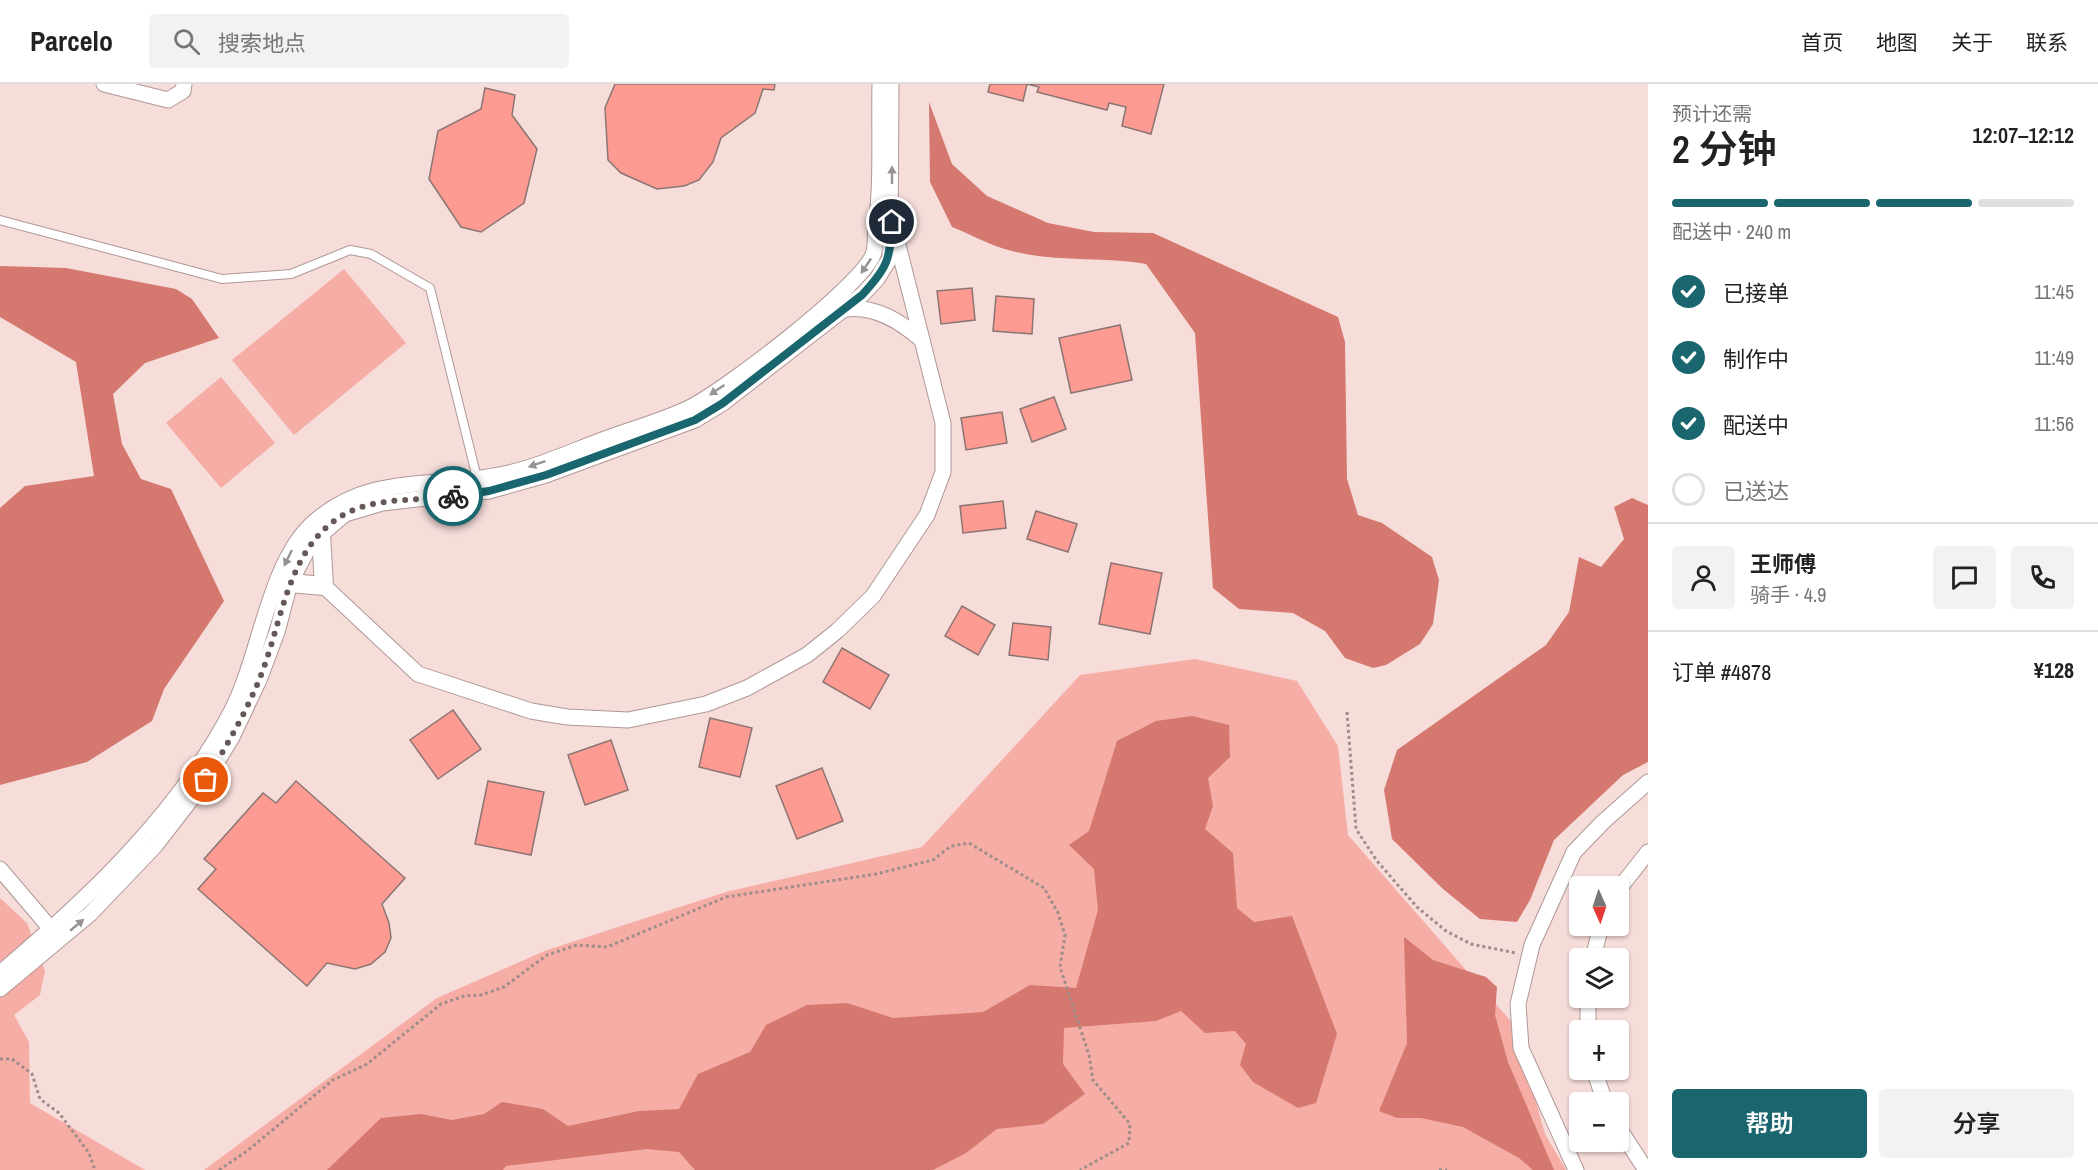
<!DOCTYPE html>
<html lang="zh">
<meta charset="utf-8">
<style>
body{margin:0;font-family:"Archivo Narrow","Noto Sans SC",sans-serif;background:#f2f2f2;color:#222;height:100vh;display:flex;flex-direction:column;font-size:22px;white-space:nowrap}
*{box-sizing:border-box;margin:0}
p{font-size:20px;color:#767676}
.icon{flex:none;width:33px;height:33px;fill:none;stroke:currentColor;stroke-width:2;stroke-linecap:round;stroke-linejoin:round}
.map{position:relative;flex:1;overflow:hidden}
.panel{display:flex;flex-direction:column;background:#fff;width:450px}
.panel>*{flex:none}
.needle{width:39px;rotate:177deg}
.fabs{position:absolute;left:1569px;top:792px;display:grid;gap:12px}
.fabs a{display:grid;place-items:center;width:60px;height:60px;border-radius:6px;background:#fff;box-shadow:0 2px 4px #0004;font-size:30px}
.pin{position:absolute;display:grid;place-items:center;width:51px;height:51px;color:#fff;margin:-26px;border:3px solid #fff;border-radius:50%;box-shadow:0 2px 6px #0007}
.courier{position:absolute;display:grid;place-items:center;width:60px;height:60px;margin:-30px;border:4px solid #19666e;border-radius:50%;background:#fff;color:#222;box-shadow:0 2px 8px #0007}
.summary em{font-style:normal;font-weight:600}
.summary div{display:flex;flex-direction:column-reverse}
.summary{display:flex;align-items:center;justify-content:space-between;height:102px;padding:0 24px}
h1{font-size:39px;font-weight:600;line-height:45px}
.bar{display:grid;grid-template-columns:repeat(4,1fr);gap:9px 6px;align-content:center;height:72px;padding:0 24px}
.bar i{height:8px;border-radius:4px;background:#e0e0e0}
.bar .active{background:#19666e}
.bar p{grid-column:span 4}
.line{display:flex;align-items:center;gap:15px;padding:0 24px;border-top:2px solid #e0e0e0}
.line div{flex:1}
.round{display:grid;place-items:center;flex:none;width:63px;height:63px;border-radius:6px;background:#f2f2f2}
ol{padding:0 24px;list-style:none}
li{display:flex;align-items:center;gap:18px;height:66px}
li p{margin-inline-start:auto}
li .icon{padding:6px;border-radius:50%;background:#19666e;color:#fff;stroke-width:4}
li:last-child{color:#767676}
li i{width:33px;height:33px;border:3px solid #e0e0e0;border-radius:50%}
.cta{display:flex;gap:12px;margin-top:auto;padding:12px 24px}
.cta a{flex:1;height:69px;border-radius:6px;background:#19666e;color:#fff;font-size:24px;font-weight:600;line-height:69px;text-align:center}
.cta a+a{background:#f2f2f2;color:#222}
header{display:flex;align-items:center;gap:36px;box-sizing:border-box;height:84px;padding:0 30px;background:#fff;border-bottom:2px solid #e0e0e0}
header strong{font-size:28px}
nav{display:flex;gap:33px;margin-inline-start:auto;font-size:21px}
.search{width:420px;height:54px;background:#f2f2f2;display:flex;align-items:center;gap:15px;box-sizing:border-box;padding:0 21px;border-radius:6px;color:#767676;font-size:22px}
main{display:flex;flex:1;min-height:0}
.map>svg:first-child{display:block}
.green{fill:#f6ada6}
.water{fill:#d5786f}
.building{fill:#fd9b92;stroke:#8b7572;stroke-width:1.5}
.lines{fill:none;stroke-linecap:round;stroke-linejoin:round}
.service-casing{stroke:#af9896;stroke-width:10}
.minor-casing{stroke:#af9896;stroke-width:17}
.tertiary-casing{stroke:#af9896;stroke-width:20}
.path{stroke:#9f8d8a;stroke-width:3;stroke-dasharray:3 3;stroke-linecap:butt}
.service{stroke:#fff;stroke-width:8}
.minor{stroke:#fff;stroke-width:15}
.tertiary{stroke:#fff;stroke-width:18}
.oneway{fill:#989493}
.done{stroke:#665857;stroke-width:6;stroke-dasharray:0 10.8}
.route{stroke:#19666e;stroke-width:8}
</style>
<header>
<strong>Parcelo</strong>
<div class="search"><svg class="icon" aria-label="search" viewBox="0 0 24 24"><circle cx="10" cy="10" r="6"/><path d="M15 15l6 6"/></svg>搜索地点</div>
<nav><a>首页</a><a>地图</a><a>关于</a><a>联系</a></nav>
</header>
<main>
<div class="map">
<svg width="1648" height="1086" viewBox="0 0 1648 1086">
<rect width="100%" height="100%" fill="#f6ddda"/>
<!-- green -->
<g class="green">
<polygon points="344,185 406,259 294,351 232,276"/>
<polygon points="221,293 275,359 221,404 166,339"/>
<polygon points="1195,575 1297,597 1338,662 1348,751 1515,942 1545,1050 1566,1086 204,1086 437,914 547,866 726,808 922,763 1080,591"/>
<polygon points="0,814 27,839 45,887 40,911 14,931 29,958 30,1019 145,1086 0,1086"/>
</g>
<!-- water -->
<g class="water">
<path d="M 929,18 L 952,80 L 987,112 L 1048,139 L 1094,148 L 1153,149 L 1338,233 L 1345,258 L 1347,395 L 1358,431 L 1382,439 L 1432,473 L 1439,496 L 1433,540 L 1420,560 L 1386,581 L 1373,584 L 1345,574 L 1325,547 L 1293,529 L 1239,525 L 1213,504 L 1195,249 L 1146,180 C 1101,172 1053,179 1008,166 C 989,161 970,150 952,143 L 930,98 Z"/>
<polygon points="0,182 66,184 176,205 192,215 219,254 145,279 113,310 122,360 141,395 171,405 224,517 164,605 152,637 87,678 0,701 0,424 25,402 94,392 76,278 0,233"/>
<polygon points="1632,414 1648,421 1648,678 1623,691 1554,756 1530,816 1517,838 1480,835 1443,805 1392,755 1384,706 1397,666 1546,561 1569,528 1579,473 1601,483 1624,455 1614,423"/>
<polygon points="1192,632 1229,641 1230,673 1208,694 1213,722 1205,745 1233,769 1237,824 1254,838 1292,832 1337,950 1316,1019 1298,1024 1253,998 1240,981 1246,960 1235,947 1205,949 1181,927 1156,937 1064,944 1063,980 1085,1010 1043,1040 997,1045 966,1069 933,1086 695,1086 679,1068 647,1065 506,1082 503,1086 327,1086 381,1034 421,1030 452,1036 484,1030 502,1018 543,1025 568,1042 639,1027 679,1025 698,990 750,968 766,941 807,921 847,919 893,934 983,928 1030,901 1076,904 1098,826 1094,785 1069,761 1089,747 1117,657 1156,637"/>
<polygon points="1404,853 1433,876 1486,893 1497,903 1495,931 1508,978 1554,1086 1533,1086 1519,1074 1463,1043 1421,1034 1397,1034 1379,1027 1407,959"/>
</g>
<!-- building -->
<g class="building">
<polygon points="615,0 775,0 774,6 763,5 755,29 721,54 713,78 699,96 684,102 657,105 621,89 608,76 605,24"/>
<polygon points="990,0 1164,0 1151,50 1122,42 1126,23 1109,19 1107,26 1037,8 1039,3 1027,0 1023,17 988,8"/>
<polygon points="485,4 515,11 512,31 537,65 524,119 481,148 461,143 429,95 438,47 481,25"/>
<polygon points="972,204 975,236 941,240 937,207"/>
<polygon points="996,212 1034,215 1032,250 993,247"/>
<polygon points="1120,241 1132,296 1071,309 1059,254"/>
<polygon points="1054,313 1066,345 1032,358 1020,325"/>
<polygon points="1002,328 1007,359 966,366 961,334"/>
<polygon points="1003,417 1006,444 963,449 960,422"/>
<polygon points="1036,427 1077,440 1068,468 1027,455"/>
<polygon points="1111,479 1162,489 1150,550 1099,540"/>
<polygon points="962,522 995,541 978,571 945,552"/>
<polygon points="1013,539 1051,543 1048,576 1009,571"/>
<polygon points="842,564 889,591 870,625 823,598"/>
<polygon points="453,626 481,665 438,695 410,656"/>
<polygon points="710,634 752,644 740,693 699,683"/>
<polygon points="611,656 628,706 585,721 568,671"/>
<polygon points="822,684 843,737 797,755 776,702"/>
<polygon points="296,697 405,794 382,820 389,839 391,854 385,868 371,880 355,885 327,879 307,902 198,805 216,785 204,775 263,709 276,719"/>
<polygon points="488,697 544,708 531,771 475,760"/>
</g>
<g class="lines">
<!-- service casing -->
<g class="service-casing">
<polyline id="service" points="0,136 222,195 291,190 350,166 371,170 430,204 477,394"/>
</g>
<!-- minor casing -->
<g class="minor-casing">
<g id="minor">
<polyline points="104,0 168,16 183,7 184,0"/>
<path d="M 846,225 C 875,221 901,238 922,256"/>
<polyline points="324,502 418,590 531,627 567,633 628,636 706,620 747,604 807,571 837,547 873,512 927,431 943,388 943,339 896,153"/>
<polyline points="0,785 56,851"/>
<polyline points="1618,806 1648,768"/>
<polyline points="1593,874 1601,842"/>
<path d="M 0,889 C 88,815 177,731 231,628 C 260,573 268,481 312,440 C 366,390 429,404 494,392 C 532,386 569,368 605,355 C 632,345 662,337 689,324 C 724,307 859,204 873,171 C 876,164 875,153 876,144 C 882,97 879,48 880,0"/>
<polyline points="0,905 90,830 155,762 206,696 232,653 259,596 277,548 290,499 311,459 345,430 382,419 489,407 546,391 695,336 723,319 862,211 877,195 890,174 891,0"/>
<polyline points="1588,946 1588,914"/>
<polyline points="1594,986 1605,1018"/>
<polyline points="1618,1043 1646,1086"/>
<polyline points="1576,1086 1521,964 1518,920 1532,861 1574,768 1603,738 1648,698"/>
</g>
</g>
<!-- tertiary casing -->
<g class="tertiary-casing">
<polyline id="tertiary" points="290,499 324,502 321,450"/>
</g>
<!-- path -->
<g class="path">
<polyline points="1347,628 1356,745 1377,777 1417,823 1446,847 1471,860 1516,869"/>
<polyline points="0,975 12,975 32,990 40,1015 59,1029 89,1069 95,1086"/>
<polyline points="219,1086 247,1067 333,996 367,980 441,920 464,912 481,911 504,903 547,871 577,861 607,863 726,813 876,790 933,776 951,762 969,759 1044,804 1058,829 1065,851 1060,883 1089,971 1093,996 1130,1040 1129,1059 1080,1086"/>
<polyline points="1439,1086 1447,1086"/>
</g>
<!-- service -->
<use href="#service" class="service"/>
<!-- minor -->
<use href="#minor" class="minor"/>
<!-- tertiary -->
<use href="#tertiary" class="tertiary"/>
</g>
<!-- one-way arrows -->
<defs><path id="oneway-solid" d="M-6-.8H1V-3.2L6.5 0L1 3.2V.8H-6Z" transform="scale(1.5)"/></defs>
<g class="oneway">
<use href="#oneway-solid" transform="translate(892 91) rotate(-90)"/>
<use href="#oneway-solid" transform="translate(866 182) rotate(124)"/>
<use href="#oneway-solid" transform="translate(717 306) rotate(146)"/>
<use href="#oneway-solid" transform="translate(537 380) rotate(161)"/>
<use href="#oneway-solid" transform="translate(288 474) rotate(116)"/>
<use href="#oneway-solid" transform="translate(77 841) rotate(-40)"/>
</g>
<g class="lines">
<!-- done -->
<path class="done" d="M 206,696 C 225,664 245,631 259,596 C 283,539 286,463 345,430 C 376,413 419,417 453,412"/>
<!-- route -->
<path class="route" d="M 453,412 L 489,407 L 546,391 L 695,336 L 723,319 L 862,211 C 888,183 890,176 892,138"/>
</g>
</svg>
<div class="fabs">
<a><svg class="needle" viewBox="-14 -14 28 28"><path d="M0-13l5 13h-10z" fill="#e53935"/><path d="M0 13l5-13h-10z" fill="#767676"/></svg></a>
<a><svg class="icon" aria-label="layers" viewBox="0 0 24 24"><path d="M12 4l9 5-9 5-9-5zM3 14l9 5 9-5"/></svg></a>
<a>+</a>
<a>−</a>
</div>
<div class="pin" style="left:206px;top:696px;background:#ea580c"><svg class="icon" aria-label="bag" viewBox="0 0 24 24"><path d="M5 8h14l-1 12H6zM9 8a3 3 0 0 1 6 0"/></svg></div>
<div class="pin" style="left:892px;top:138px;background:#1f2937"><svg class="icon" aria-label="home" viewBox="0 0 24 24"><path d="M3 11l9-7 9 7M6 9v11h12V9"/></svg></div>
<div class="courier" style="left:453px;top:412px"><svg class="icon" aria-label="bike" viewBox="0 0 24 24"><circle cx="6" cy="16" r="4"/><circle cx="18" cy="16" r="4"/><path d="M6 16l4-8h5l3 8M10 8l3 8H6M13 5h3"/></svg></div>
</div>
<section class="panel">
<div class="summary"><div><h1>2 分钟</h1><p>预计还需</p></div><em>12:07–12:12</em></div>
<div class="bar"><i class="active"></i><i class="active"></i><i class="active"></i><i></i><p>配送中 · 240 m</p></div>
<ol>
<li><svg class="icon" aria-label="check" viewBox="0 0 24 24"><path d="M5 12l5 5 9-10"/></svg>已接单<p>11:45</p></li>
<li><svg class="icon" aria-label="check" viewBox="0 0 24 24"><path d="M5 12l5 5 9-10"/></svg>制作中<p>11:49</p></li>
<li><svg class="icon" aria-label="check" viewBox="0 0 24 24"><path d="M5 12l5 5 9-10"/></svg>配送中<p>11:56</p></li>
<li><i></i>已送达</li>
</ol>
<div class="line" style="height:108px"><a class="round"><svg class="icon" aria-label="person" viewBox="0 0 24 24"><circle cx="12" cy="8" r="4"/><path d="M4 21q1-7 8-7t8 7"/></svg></a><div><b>王师傅</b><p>骑手 · 4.9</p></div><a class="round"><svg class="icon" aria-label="chat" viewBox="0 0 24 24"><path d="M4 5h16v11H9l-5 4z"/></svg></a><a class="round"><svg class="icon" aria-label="phone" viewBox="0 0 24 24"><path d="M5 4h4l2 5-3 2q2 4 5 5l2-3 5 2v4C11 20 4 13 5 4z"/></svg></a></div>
<div class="line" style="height:78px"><div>订单 #4878</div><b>¥128</b></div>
<div class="cta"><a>帮助</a><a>分享</a></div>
</section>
</main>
